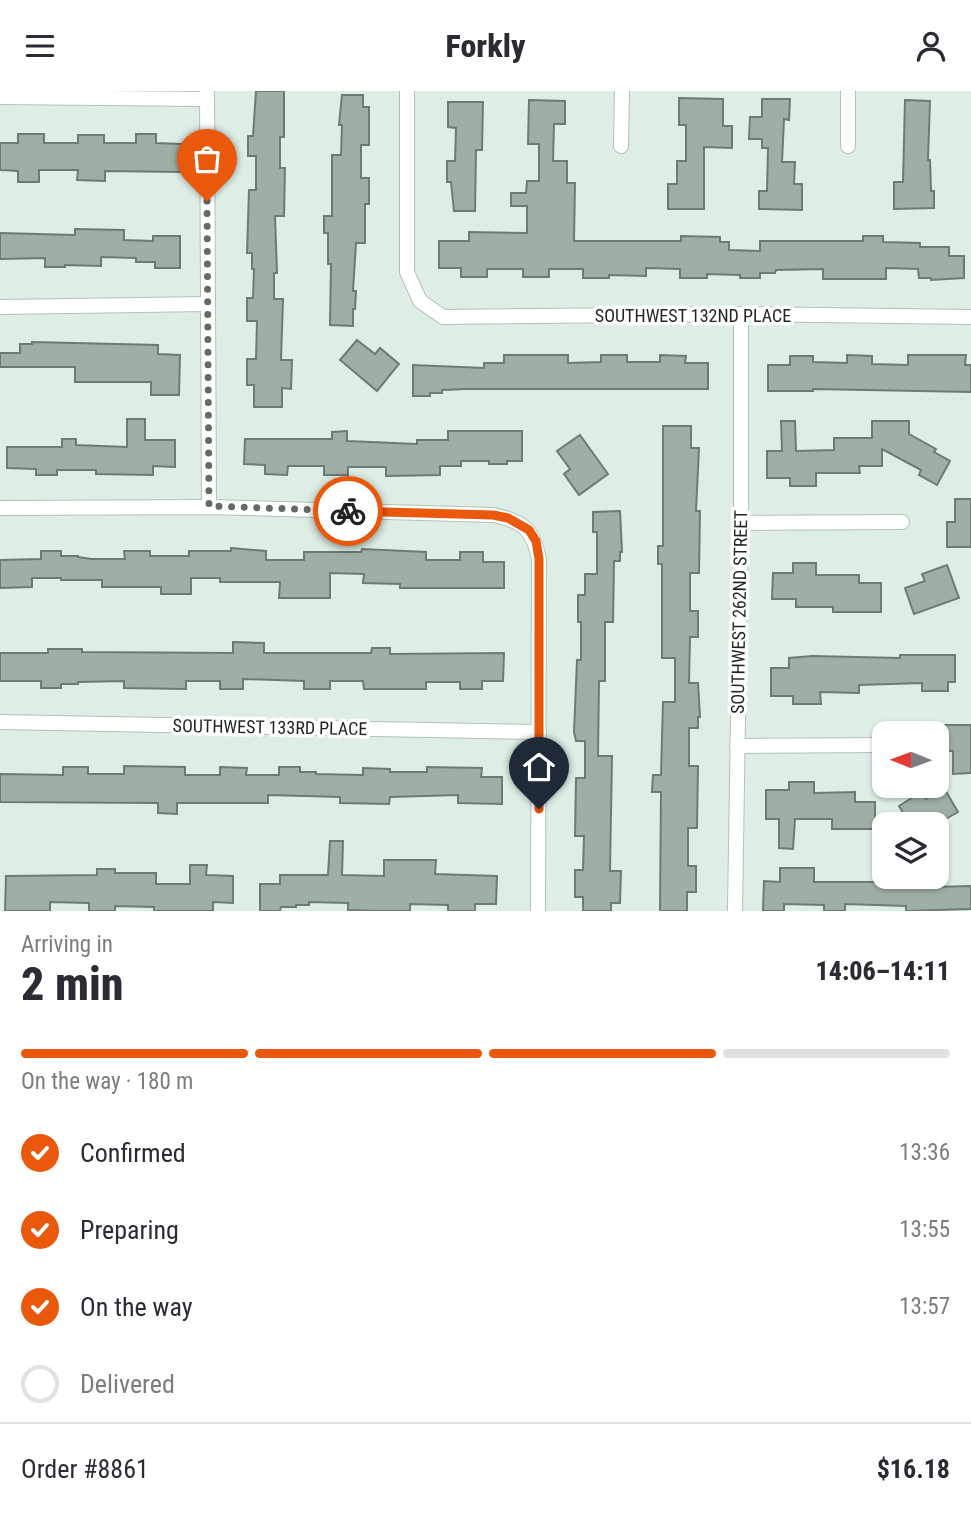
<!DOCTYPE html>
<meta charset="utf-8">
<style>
body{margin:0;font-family:"Roboto Condensed",sans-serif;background:#f7f7f7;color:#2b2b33;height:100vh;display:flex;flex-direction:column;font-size:26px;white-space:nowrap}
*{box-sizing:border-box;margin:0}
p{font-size:23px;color:#7c7c81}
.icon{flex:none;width:38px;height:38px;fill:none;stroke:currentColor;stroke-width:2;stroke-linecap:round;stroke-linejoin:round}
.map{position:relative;height:820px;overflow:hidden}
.drawer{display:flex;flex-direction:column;background:#fff;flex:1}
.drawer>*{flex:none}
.needle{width:46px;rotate:271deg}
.tools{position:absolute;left:872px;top:630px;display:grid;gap:14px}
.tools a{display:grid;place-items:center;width:77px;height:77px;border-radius:14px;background:#fff;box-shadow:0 2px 5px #0004;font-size:35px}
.pin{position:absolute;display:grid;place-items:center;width:60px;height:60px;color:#fff;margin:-72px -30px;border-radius:50% 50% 50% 0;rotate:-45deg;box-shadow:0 0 7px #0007}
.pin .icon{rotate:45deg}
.courier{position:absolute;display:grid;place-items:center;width:70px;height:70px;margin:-35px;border:5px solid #ea580c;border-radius:50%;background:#fff;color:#222;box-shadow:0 2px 9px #0007}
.overview em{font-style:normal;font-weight:800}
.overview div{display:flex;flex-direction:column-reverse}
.overview{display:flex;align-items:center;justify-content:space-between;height:119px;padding:0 21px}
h1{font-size:46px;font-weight:800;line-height:52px}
.bar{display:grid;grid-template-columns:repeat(4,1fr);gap:10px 7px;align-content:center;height:84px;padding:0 21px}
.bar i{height:9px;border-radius:5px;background:#e1e1e2}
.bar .selected{background:#ea580c}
.bar p{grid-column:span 4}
.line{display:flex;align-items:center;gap:18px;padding:0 21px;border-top:2px solid #e1e1e2}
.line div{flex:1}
ol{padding:0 21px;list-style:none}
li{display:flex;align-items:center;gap:21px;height:77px}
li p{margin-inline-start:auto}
li .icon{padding:7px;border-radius:50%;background:#ea580c;color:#fff;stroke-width:4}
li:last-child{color:#7c7c81}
li i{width:38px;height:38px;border:4px solid #e1e1e2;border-radius:50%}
header{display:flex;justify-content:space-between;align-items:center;height:91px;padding:0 21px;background:#fff;font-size:32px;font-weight:800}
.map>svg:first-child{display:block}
.building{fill:#a0afa6;stroke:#6d7b73;stroke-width:2}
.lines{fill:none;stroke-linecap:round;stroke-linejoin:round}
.minor-casing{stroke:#b2c2b9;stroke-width:16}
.minor{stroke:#fff;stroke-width:14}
.done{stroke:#626b66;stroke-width:7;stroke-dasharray:0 12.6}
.route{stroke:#ea580c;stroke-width:9}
.labels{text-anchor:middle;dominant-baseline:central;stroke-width:7;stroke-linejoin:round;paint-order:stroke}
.street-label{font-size:18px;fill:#1f2522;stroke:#fff}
</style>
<header><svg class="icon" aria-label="menu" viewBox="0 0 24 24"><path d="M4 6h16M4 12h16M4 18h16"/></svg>Forkly<svg class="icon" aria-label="person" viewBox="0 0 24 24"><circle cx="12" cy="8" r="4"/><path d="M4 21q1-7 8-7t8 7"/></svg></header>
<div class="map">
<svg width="971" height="820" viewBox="0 0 971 820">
<rect width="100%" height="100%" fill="#deeee5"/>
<!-- building -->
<g class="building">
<polygon points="256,0 284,0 284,46 280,46 280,77 285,77 284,125 275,125 277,182 274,182 274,208 283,208 281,269 292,269 291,298 282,297 282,316 254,316 254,294 247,294 247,268 256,268 257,230 247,230 247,207 253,207 254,178 252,178 252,162 247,162 249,99 256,99 256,65 248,65 248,45 253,45"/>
<polygon points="342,4 363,4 363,16 369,16 369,54 361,54 361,87 369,87 369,113 365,113 365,152 356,152 353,200 356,200 355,218 353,218 353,235 330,234 331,173 328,173 328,142 324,142 324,125 332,125 332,64 341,64 342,34 339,34"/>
<polygon points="679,7 723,8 723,35 732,35 732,57 704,56 704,118 668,118 668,93 677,93 677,70 686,70 686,34 679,34"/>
<polygon points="762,8 790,8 789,29 784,28 782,71 795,71 794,93 802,93 802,119 759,118 759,100 767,100 768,57 762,57 762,48 749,48 750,26 762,26"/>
<polygon points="529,9 565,10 565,33 554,33 553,70 567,70 567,92 575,92 574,150 681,150 681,145 720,146 720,151 729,151 729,159 760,160 760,150 863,150 863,145 883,145 883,151 920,152 920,156 949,156 949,165 964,165 964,187 931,189 931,187 919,187 918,178 886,177 886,188 823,188 823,178 776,179 775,182 760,182 760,187 740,187 740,184 707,183 707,187 680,187 680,178 646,177 646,185 609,184 609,187 583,187 583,178 549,178 549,186 523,186 523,178 487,178 487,186 461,186 461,177 439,177 439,150 469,150 469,141 527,142 527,115 511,115 511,102 526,102 527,90 539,90 539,53 528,53"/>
<polygon points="905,9 930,10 928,69 930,69 931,100 934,100 934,117 894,118 894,91 903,91"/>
<polygon points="448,11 483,11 482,59 476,59 475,120 454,120 451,91 447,91 447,70 455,70 456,37 448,36"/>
<polygon points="18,43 44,43 44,52 78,52 78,44 104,44 104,52 136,52 136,43 156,43 156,52 181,53 181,81 105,80 105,90 77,89 78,79 39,79 39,91 18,91 18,80 0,79 0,52 18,52"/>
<polygon points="75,138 124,139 124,149 153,150 153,145 180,145 180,177 155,177 155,171 136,171 136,167 101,166 101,175 65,174 65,176 45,176 45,167 0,168 0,142 75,144"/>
<polygon points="357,249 375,263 380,257 399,273 377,300 340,269"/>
<polygon points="32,251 158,254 158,263 180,264 179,304 151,304 151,291 75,291 75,276 0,276 0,262 20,262 20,253 32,253"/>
<polygon points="504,264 568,264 568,272 601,271 601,264 627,264 627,271 660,271 660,264 686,265 685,272 708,272 708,298 467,298 442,299 442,302 430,302 430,305 413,305 413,274 484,277 484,272 504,272"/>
<polygon points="847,264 872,265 872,273 908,274 908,264 966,264 965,274 971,274 971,301 813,298 813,300 768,300 768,274 790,274 790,265 813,265 813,271 847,272"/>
<polygon points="127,328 145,328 145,349 175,349 175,376 153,375 153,384 96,383 96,379 57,379 57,384 36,384 36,378 7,377 7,356 62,356 62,348 76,348 76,354 127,356"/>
<polygon points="781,330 795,330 796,360 834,359 834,347 872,347 872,330 909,330 909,343 936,358 934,361 950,370 937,394 919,384 921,379 882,358 882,375 859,375 860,382 816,382 816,395 790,395 790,387 767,387 767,360 782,360"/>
<polygon points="663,335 691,335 691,357 699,357 696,420 700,420 699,482 690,482 690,520 698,520 698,546 690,546 689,592 698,592 700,626 698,626 698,637 689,637 689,675 698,675 697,737 688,737 688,775 696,775 696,801 687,801 687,820 660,820 661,701 652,701 653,684 661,684 663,611 675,611 675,567 662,567 662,473 658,473 658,455 663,455"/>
<polygon points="347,340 347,350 417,353 417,349 448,349 448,340 522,340 522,370 507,370 507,373 489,373 489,370 461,370 461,375 440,375 440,384 386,385 386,376 348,376 348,384 324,384 324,375 288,375 287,384 265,383 265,374 244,373 245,348 332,348 332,341"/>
<polygon points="580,344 608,383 579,404 564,383 570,378 557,360"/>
<polygon points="955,408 971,408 971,456 947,456 947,431 955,431"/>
<polygon points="620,420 622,461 620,461 620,470 614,470 613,531 605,531 605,590 599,590 598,665 612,665 610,780 621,780 620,812 611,812 611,820 583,820 583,806 575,806 575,779 583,779 584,745 575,745 576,687 585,687 585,650 576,650 574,641 577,569 581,569 581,531 578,531 578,504 585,504 585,483 597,483 597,441 593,441 593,421"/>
<polygon points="231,457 266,460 266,469 304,469 304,461 361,461 362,458 426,461 426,469 460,469 460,461 483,461 483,471 504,471 504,497 400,497 400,493 363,492 364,483 330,482 330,507 279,507 280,491 220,491 220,487 191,487 191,503 161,503 161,496 102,496 102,489 61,489 61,487 32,487 32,496 0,497 0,469 41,468 41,460 61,460 61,465 78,465 78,466 91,468 125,468 124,460 150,460 150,465 189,465 189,460 231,460"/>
<polygon points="793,472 816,472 816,484 859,484 859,492 881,492 881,521 833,521 833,516 796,516 796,508 772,508 773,482 793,482"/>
<polygon points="947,474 959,507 914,523 905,497 925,490 922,483"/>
<polygon points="233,551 264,552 264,562 371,562 372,557 390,557 390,563 504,562 503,590 482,590 482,598 460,598 460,591 426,591 426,598 364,598 363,590 330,590 330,598 304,598 304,590 243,588 243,598 220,598 220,590 186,590 186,598 124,597 124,590 78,591 78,593 61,593 61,597 41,597 41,590 0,590 0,562 48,562 48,558 82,558 82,561 233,562"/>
<polygon points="900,564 955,564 955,591 948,591 948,600 922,600 922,592 859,594 859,602 820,601 821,613 793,613 793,605 771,605 771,577 789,577 789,567 812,565 900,567"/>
<polygon points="945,634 971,634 971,682 953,683 953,660 945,660"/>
<polygon points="124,675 185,676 185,684 220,684 220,676 247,677 246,684 279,684 279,676 300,676 300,681 316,681 316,683 363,684 363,677 390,678 390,681 427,681 427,676 482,677 481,686 502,686 502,713 458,712 458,704 390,706 389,713 340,712 340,706 268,704 268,712 177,712 177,723 158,722 158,712 0,711 0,683 63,684 63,676 88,676 88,683 124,683"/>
<polygon points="789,691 814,691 814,702 855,701 855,711 875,711 875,738 832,738 832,728 795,728 793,758 779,757 779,728 766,728 766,699 789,699"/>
<polygon points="944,697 958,721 937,733 910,733 899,715 921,701 926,708"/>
<polygon points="330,750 343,750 342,784 384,785 384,769 436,769 435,783 497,785 496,813 475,813 475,820 448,820 448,814 410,813 410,820 378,820 348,819 348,812 309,811 309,814 296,814 296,816 281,816 280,820 260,820 260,793 280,793 280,784 328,784"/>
<polygon points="190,774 207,774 206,784 233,785 233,812 213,811 213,820 154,820 154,816 115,815 115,820 89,820 89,812 50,811 50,820 5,820 6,785 97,784 97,778 115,778 115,782 156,782 156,793 190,793"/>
<polygon points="780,777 814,777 814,791 884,791 884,787 933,786 933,796 971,795 971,818 906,820 906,815 845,813 845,820 824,820 824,814 784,813 784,820 763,820 764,790 780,791"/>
</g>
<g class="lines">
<!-- minor casing -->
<g class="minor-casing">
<g id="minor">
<polyline points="207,0 209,416"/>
<polyline points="407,0 407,181 420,210 443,226 741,223 971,226"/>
<polyline points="0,6 206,8"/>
<polyline points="621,55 622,0"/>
<polyline points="848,55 848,0"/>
<polyline points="0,216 208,213"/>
<path d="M 0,417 L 209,416 L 493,424 C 523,430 533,438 539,468 L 538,820"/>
<polyline points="741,432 902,431"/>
<polyline points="0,631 539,641"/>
<polyline points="737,655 884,654"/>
<polyline points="735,820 741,432 741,223"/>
</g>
</g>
<!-- minor -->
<use href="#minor" class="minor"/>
</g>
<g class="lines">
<!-- done -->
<polyline class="done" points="207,110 209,415 348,420"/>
<!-- route -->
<polyline class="route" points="348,420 493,424 508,427 529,439 536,450 539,468 539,718"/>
</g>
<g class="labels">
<!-- street labels -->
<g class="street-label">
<text x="693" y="224">SOUTHWEST 132ND PLACE</text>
<text transform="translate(739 521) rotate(-89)">SOUTHWEST 262ND STREET</text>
<text transform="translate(270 636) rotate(1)">SOUTHWEST 133RD PLACE</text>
</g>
</g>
</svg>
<div class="tools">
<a><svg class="needle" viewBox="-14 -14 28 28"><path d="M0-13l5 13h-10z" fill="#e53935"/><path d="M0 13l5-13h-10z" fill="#7c7c81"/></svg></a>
<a><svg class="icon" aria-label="layers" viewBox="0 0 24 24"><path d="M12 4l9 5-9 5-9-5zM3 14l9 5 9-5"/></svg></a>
</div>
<div class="pin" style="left:207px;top:110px;background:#ea580c"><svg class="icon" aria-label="bag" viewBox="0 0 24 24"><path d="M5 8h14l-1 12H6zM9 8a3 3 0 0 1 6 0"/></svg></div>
<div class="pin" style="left:539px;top:718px;background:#1f2937"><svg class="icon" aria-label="home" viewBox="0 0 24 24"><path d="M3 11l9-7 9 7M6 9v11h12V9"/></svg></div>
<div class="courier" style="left:348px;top:420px"><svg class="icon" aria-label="bike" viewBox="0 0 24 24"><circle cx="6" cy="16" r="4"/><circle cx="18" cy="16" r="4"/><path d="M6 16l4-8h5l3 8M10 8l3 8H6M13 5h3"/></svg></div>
</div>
<section class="drawer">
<div class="overview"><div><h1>2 min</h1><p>Arriving in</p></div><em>14:06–14:11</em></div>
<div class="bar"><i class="selected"></i><i class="selected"></i><i class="selected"></i><i></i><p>On the way · 180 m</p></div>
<ol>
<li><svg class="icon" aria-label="check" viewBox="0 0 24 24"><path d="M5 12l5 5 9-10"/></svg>Confirmed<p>13:36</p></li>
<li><svg class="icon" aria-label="check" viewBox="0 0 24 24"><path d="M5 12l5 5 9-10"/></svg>Preparing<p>13:55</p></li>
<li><svg class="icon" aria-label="check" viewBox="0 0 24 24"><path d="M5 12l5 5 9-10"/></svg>On the way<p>13:57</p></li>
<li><i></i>Delivered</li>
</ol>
<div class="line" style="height:91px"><div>Order #8861</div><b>$16.18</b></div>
</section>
